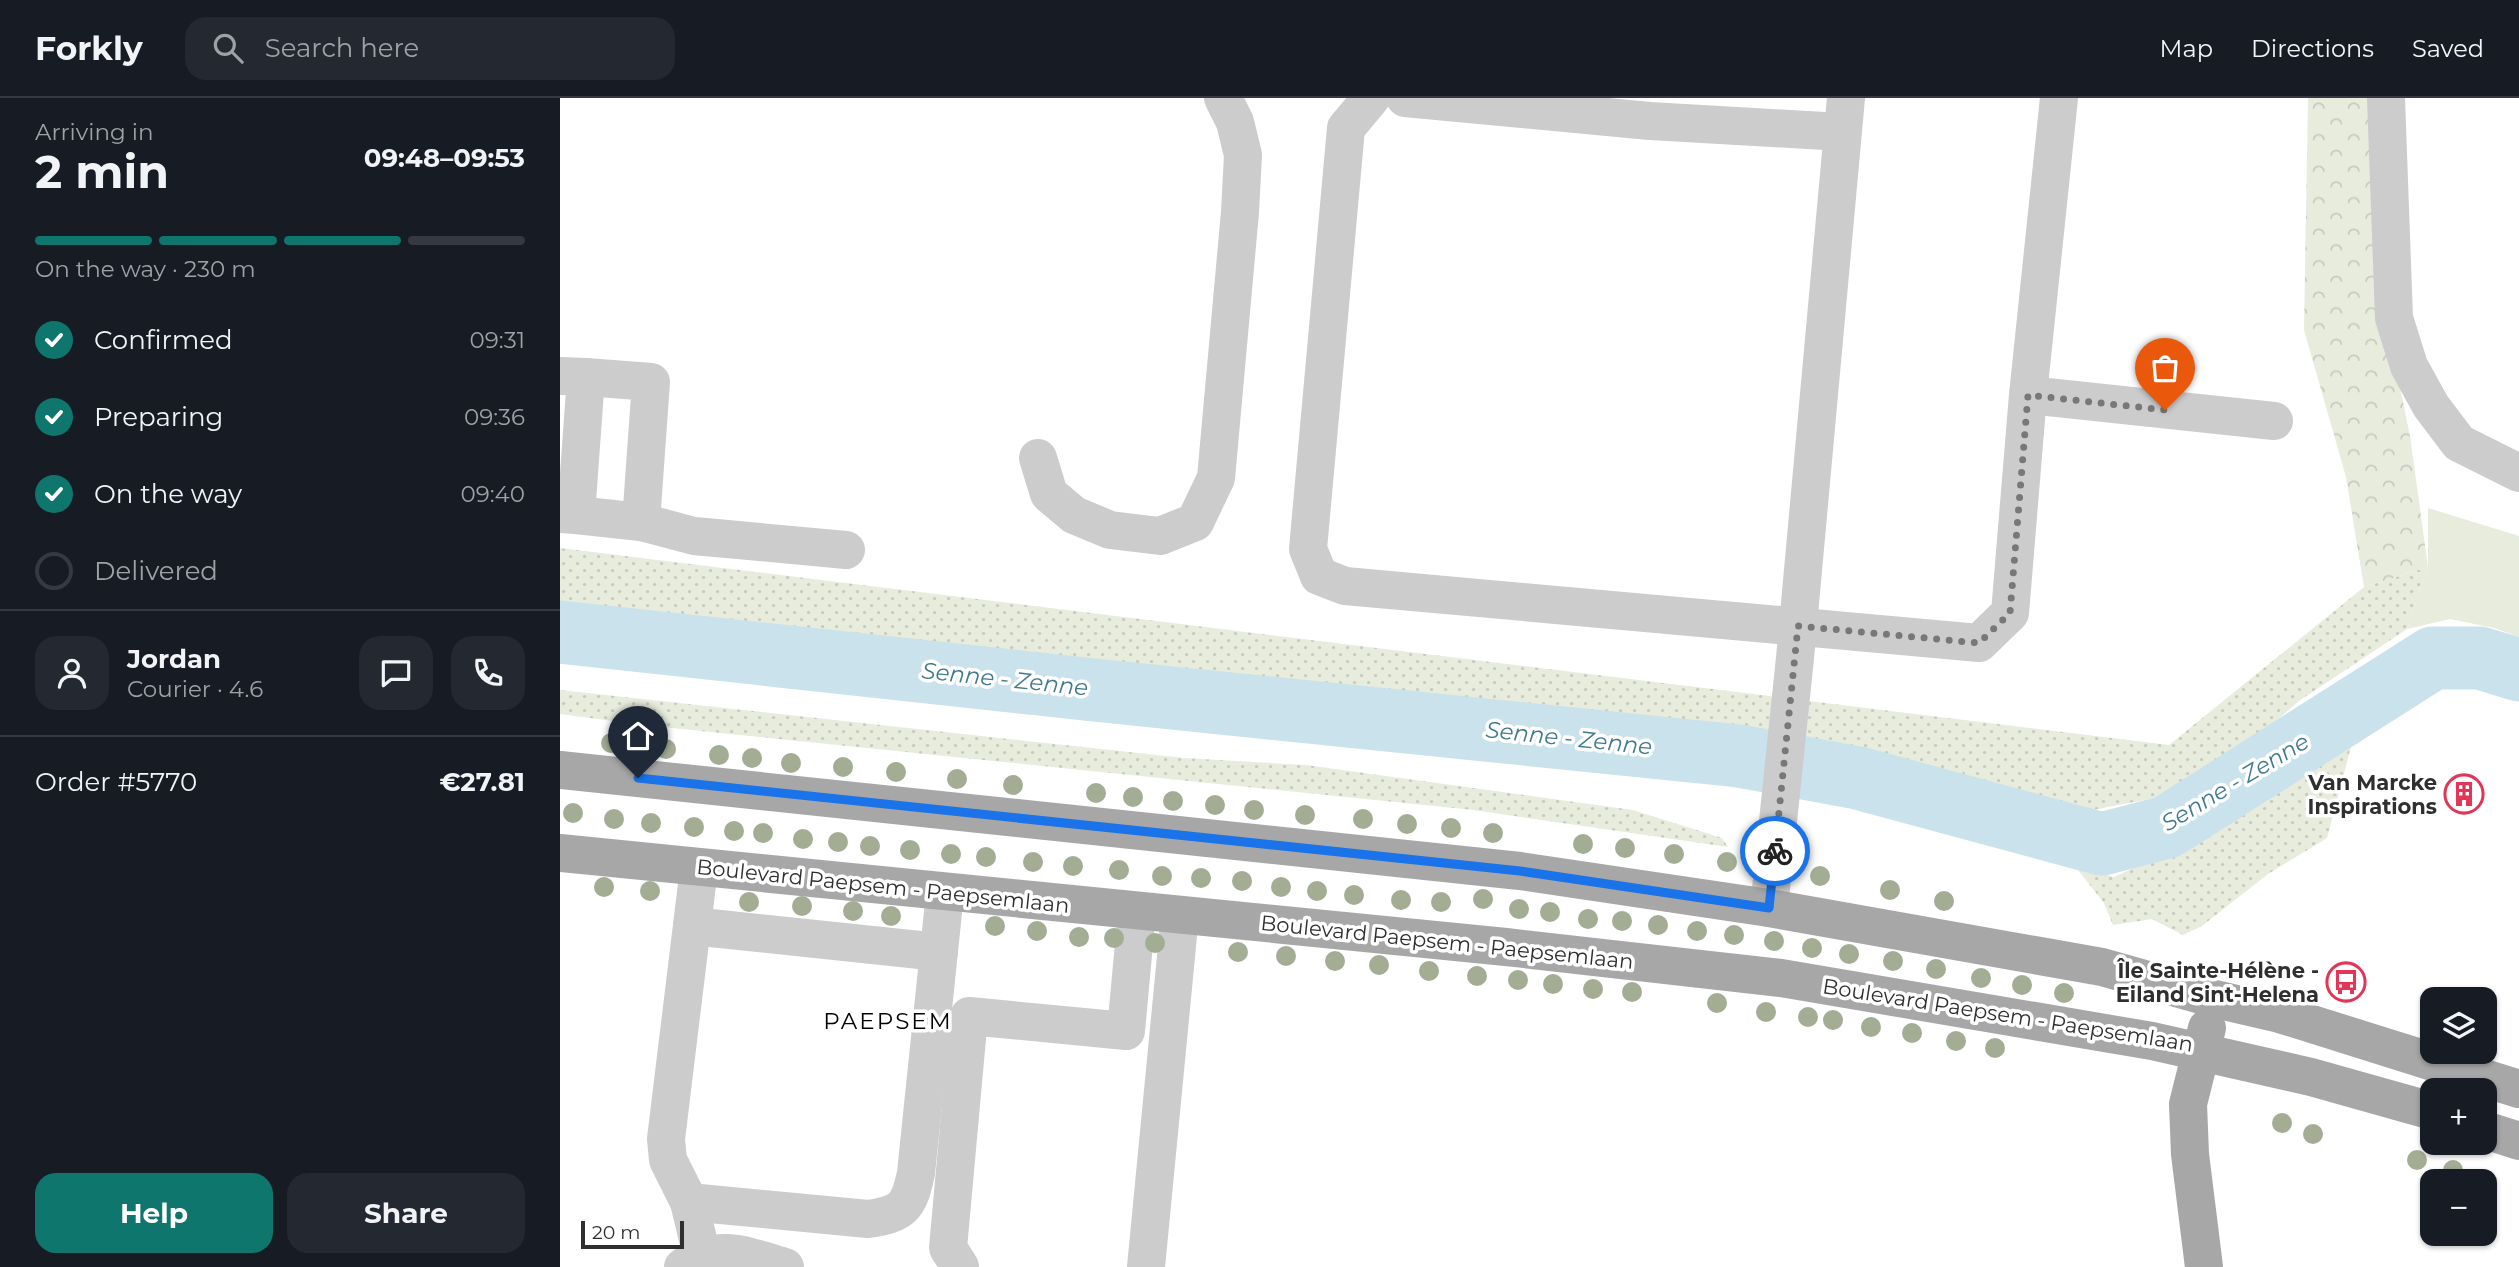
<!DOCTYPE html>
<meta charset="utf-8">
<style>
body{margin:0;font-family:Montserrat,sans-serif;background:#242831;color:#f1f3f6;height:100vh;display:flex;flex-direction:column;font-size:26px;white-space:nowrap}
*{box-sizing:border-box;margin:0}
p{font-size:23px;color:#9ea1a6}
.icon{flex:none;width:38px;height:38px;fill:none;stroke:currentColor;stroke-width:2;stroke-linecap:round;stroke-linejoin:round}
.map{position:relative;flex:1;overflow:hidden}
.details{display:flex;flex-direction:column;background:#171b24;width:560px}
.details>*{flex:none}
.tools{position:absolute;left:1860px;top:889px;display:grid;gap:14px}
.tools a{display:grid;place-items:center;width:77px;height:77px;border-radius:14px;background:#171b24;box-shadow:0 2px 5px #0004;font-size:35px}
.scale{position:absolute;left:21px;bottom:18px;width:103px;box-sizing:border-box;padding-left:7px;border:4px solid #2f2f2f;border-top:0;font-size:19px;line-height:24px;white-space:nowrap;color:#2f2f2f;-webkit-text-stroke:5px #fff;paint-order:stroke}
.pin{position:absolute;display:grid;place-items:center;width:60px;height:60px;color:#fff;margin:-72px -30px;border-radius:50% 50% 50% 0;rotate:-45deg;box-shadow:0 0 7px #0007}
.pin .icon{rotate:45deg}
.courier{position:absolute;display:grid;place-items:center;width:70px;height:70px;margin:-35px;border:5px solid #1a73e8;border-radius:50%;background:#fff;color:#222;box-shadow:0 2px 9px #0007}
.head em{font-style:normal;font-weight:700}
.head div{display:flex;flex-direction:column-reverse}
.head{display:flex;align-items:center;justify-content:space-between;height:119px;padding:0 35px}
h1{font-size:46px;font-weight:700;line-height:52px}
.bar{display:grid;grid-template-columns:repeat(4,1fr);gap:10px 7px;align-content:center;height:84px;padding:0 35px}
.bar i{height:9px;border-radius:5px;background:#363941}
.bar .selected{background:#0f766e}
.bar p{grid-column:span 4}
.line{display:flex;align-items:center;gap:18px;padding:0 35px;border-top:2px solid #363941}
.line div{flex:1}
.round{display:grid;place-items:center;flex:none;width:74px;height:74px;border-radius:21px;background:#242831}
ol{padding:0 35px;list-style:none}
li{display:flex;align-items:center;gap:21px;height:77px}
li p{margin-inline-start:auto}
li .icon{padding:7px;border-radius:50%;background:#0f766e;color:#fff;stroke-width:4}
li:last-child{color:#9ea1a6}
li i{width:38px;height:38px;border:4px solid #363941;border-radius:50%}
.action{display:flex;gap:14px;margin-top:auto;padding:14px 35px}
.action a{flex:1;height:80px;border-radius:21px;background:#0f766e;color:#fff;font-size:28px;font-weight:700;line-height:80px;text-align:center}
.action a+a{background:#242831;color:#f1f3f6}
header{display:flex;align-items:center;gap:42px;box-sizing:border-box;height:98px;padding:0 35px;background:#171b24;border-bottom:2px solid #363941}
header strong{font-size:33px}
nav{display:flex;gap:38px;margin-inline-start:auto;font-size:24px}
.search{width:490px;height:63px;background:#242831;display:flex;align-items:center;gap:18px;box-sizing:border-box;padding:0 24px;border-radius:21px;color:#9ea1a6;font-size:26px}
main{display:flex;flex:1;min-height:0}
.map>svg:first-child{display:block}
.grass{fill:url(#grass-dots)}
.forest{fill:url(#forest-crowns)}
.green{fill:#e7ecdd}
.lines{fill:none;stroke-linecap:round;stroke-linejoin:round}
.river{stroke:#cae2eb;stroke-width:63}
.minor{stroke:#ccc;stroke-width:38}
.major{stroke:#a7a7a7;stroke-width:38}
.tree{fill:#a3ad94}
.done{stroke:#787878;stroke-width:7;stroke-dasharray:0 12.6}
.route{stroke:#1a73e8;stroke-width:9}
.labels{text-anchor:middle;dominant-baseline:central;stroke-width:7;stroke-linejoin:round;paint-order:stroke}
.poi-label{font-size:21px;font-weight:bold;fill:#2f2f2f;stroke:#fff;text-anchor:end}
.street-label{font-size:21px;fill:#2f2f2f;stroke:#fff}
.water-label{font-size:23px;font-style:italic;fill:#3f798f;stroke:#fff}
.neighbourhood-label{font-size:23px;letter-spacing:2px;fill:#000;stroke:#fff}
</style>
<header>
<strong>Forkly</strong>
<div class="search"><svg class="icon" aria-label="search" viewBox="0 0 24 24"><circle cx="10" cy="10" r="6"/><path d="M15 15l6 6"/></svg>Search here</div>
<nav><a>Map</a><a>Directions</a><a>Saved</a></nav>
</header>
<main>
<section class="details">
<div class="head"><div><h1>2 min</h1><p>Arriving in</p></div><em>09:48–09:53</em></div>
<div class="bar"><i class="selected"></i><i class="selected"></i><i class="selected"></i><i></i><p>On the way · 230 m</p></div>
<ol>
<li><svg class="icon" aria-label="check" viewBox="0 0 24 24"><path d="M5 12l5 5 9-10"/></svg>Confirmed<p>09:31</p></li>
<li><svg class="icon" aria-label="check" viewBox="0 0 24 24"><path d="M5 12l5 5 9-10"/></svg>Preparing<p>09:36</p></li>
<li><svg class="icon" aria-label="check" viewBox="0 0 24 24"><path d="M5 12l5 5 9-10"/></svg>On the way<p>09:40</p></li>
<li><i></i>Delivered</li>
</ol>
<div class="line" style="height:126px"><a class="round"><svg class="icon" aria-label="person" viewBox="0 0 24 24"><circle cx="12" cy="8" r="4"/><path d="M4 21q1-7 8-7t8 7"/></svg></a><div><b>Jordan</b><p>Courier · 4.6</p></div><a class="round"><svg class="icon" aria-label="chat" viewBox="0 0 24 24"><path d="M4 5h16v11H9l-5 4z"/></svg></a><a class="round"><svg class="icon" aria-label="phone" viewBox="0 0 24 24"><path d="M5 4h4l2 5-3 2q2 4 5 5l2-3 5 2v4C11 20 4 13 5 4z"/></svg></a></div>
<div class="line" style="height:91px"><div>Order #5770</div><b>€27.81</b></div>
<div class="action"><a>Help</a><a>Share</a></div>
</section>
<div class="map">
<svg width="1959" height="1169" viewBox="0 0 1959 1169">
<defs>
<pattern id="grass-dots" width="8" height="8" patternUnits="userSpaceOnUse" patternTransform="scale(1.75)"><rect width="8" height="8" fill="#e7ecdd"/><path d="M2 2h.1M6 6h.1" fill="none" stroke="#c6cbbe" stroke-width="1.8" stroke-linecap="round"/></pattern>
<pattern id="forest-crowns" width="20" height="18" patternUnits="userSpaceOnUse" patternTransform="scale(1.75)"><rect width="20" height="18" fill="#e7ecdd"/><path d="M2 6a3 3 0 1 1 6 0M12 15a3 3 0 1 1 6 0" fill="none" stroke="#c6cbbe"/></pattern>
</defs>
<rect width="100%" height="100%" fill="#fff"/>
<!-- grass -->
<g class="grass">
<polygon points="0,450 1609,647 1804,489 1868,469 1847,531 1739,603 1637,692 1512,716 1352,666 1137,638 757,594 0,512"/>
<polygon points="1878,570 1887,584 1792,645 1767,740 1708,776 1642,828 1623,837 1592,821 1553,827 1544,805 1518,772 1529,772 1554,779 1607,754 1672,715"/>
<polygon points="0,592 624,660 746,667 1073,712 1162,740 1168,749 913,712 83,627 0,616"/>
</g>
<!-- forest -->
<polygon class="forest" points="1748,0 1808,0 1814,163 1850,338 1868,469 1804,489 1786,379 1744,232"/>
<!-- green -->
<polygon class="green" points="1868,410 1959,438 1959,539 1934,530 1890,521 1847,531 1868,469"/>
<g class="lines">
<!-- river -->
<polyline class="river" points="0,534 534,592 1179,658 1298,680 1542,746 1607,729 1873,560 1920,560 1959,572"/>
<!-- minor -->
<g class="minor">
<polyline points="811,0 786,30 748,451 759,478 785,488 1419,545 1450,515 1468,297 1499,0"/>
<polyline points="845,0 1090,23 1282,34"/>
<polyline points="1826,0 1834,220 1849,268 1871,308 1899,345 1959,375"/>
<polyline points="1468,297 1714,323"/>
<polyline points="478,360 489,396 514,417 550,432 600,438 635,424 656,380 680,114 683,57 675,24 663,0"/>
<polyline points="0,416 16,417 26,279 1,278"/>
<polyline points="16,417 81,424 91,284 26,279"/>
<polyline points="81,424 134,438 286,452"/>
<polyline points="139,770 106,1041 108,1062 129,1104 142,1158"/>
<polyline points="1209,810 1235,560 1286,0"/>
<polyline points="132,828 379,854"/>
<path d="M 129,1104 L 308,1121 C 343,1116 349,1109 356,1075 L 385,795"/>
<path d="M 123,1169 C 157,1144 188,1158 225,1169"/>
<polyline points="400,1169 388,1150 409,918 566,933 577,813"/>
<polyline points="586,1169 620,817"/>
</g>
<!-- major -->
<g class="major">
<polyline points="0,672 960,773 1209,810 1542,869 1655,901 1720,916 1959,991"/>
<polyline points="0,755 946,849 1221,880 1592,943 1751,979 1872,1013"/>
<polyline points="1925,1032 1959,1043"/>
<polyline points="1644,1169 1630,1056 1628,1006 1647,930"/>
</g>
</g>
<!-- trees -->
<g class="tree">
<circle cx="51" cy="645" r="10"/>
<circle cx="106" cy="651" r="10"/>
<circle cx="159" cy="657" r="10"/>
<circle cx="192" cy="660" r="10"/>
<circle cx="231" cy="665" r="10"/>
<circle cx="283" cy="669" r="10"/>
<circle cx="336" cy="674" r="10"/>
<circle cx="397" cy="681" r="10"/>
<circle cx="453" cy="687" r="10"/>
<circle cx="536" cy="695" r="10"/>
<circle cx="573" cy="699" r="10"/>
<circle cx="613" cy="703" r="10"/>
<circle cx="655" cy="707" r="10"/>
<circle cx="694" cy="712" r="10"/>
<circle cx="13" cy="715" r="10"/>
<circle cx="745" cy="717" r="10"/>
<circle cx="54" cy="721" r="10"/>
<circle cx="803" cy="721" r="10"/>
<circle cx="91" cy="725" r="10"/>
<circle cx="847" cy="726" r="10"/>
<circle cx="134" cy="729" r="10"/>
<circle cx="891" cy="730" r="10"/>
<circle cx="174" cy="733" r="10"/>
<circle cx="203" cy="735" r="10"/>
<circle cx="933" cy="735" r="10"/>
<circle cx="243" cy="741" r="10"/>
<circle cx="278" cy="744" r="10"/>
<circle cx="1023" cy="746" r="10"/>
<circle cx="310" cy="748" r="10"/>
<circle cx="1065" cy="750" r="10"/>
<circle cx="350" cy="752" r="10"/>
<circle cx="391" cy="756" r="10"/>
<circle cx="1114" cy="756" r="10"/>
<circle cx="426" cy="759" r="10"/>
<circle cx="473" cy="764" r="10"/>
<circle cx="1167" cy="764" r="10"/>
<circle cx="513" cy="768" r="10"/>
<circle cx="559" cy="772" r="10"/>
<circle cx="602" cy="778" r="10"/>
<circle cx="1260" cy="778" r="10"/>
<circle cx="641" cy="780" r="10"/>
<circle cx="682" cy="783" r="10"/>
<circle cx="44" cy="789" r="10"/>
<circle cx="721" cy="789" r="10"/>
<circle cx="1330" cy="792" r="10"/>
<circle cx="90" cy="793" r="10"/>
<circle cx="757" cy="793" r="10"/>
<circle cx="794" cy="797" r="10"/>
<circle cx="923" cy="801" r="10"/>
<circle cx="841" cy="802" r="10"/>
<circle cx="1384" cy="803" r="10"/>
<circle cx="189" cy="804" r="10"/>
<circle cx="881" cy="804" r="10"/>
<circle cx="242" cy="808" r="10"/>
<circle cx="959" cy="811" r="10"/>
<circle cx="293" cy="813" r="10"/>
<circle cx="990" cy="814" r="10"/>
<circle cx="331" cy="818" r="10"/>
<circle cx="1028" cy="821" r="10"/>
<circle cx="1062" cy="823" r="10"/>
<circle cx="1098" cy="827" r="10"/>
<circle cx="435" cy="828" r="10"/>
<circle cx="477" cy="833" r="10"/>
<circle cx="1137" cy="833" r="10"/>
<circle cx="1174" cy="837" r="10"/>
<circle cx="519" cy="839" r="10"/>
<circle cx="554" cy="840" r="10"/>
<circle cx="1214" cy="843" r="10"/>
<circle cx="595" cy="845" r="10"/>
<circle cx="1252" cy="850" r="10"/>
<circle cx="678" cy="854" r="10"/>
<circle cx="1289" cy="856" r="10"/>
<circle cx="726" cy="858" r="10"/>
<circle cx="775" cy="863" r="10"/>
<circle cx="1333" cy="863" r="10"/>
<circle cx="819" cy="867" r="10"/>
<circle cx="1376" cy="871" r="10"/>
<circle cx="869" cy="873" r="10"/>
<circle cx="917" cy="878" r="10"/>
<circle cx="1421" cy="880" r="10"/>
<circle cx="958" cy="882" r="10"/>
<circle cx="993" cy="886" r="10"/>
<circle cx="1462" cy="887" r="10"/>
<circle cx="1033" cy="891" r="10"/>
<circle cx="1072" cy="894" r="10"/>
<circle cx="1504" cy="895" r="10"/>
<circle cx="1157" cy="905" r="10"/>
<circle cx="1206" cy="914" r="10"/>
<circle cx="1248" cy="919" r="10"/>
<circle cx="1273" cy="922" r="10"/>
<circle cx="1311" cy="929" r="10"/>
<circle cx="1352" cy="935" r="10"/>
<circle cx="1396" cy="943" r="10"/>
<circle cx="1435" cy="950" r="10"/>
<circle cx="1722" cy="1025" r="10"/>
<circle cx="1753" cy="1036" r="10"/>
<circle cx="1857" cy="1062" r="10"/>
<circle cx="1893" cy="1072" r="10"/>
</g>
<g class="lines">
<!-- done -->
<polyline class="done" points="1215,753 1238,528 1419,545 1450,515 1468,297 1605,312"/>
<!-- route -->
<polyline class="route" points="78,680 960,773 1209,810 1215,753"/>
</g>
<!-- icons -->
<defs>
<g id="building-ring" transform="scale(2.0125)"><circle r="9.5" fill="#fff" stroke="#e13655" stroke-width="1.5"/><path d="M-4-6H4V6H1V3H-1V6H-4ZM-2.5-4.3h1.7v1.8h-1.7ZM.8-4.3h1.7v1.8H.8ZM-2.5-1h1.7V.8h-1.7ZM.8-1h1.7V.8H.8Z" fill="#e13655"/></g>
<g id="bus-ring" transform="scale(2.0125)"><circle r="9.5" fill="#fff" stroke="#e13655" stroke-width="1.5"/><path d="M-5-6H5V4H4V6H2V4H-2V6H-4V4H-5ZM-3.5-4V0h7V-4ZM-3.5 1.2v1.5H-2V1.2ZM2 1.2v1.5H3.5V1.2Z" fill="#e13655"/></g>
</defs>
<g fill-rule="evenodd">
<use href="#building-ring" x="1904" y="696"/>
<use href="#bus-ring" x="1786" y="884"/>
</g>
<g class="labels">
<!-- poi labels -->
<g class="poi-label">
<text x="1877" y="684">Van Marcke<tspan x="1877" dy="24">Inspirations</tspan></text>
<text x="1759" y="872">Île Sainte-Hélène -<tspan x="1759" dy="24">Eiland Sint-Helena</tspan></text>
</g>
<!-- street labels -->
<g class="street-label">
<text transform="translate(323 788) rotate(6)">Boulevard Paepsem - Paepsemlaan</text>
<text transform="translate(887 844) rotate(6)">Boulevard Paepsem - Paepsemlaan</text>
<text transform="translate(1448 917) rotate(9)">Boulevard Paepsem - Paepsemlaan</text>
</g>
<!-- water labels -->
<g class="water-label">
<text transform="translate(445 581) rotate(6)">Senne - Zenne</text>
<text transform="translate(1009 640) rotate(6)">Senne - Zenne</text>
<text transform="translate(1675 684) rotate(-31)">Senne - Zenne</text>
</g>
<!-- neighbourhood labels -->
<g class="neighbourhood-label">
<text x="328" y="923">PAEPSEM</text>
</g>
</g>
</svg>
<div class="tools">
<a><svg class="icon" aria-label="layers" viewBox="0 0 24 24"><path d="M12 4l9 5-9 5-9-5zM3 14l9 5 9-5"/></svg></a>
<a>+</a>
<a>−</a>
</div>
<div class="scale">20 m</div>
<div class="pin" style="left:1605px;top:312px;background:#ea580c"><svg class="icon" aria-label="bag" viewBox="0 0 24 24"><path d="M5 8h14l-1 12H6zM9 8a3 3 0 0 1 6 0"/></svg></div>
<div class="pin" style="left:78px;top:680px;background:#1f2937"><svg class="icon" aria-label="home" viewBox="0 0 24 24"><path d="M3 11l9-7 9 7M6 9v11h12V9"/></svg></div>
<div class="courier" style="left:1215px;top:753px"><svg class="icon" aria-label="bike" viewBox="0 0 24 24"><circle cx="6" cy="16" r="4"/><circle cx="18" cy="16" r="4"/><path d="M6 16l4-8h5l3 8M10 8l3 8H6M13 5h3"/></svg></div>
</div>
</main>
